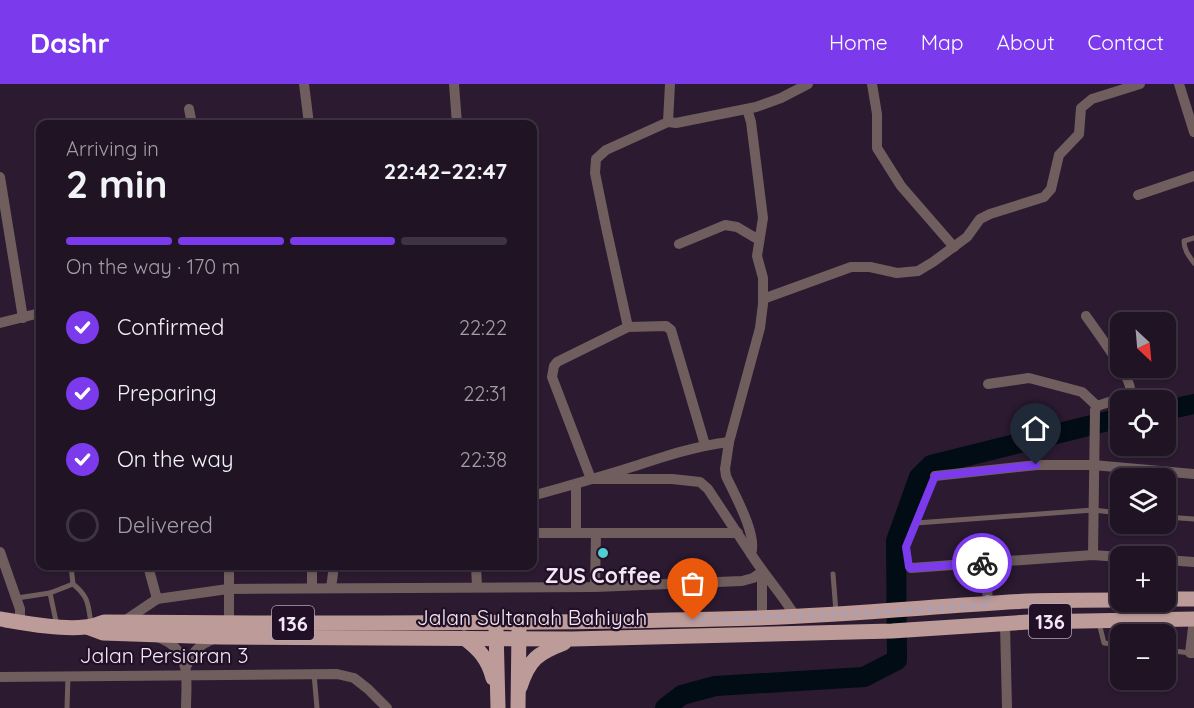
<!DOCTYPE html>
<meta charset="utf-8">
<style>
body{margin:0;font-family:Quicksand,sans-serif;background:#281d2c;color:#f1f3f6;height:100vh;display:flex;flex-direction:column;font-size:22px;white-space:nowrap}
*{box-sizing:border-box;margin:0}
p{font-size:20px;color:#a29ea6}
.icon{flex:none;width:33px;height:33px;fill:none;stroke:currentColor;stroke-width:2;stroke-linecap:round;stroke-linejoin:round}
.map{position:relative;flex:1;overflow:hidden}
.details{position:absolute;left:36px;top:36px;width:501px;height:450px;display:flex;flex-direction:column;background:#201424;border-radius:12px;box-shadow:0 2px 4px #0004,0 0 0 2px #3d3341}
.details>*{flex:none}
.needle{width:39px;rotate:154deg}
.buttons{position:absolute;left:1110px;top:228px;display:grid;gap:12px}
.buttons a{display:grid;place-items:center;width:66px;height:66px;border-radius:12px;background:#201424;box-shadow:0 2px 4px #0004,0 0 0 2px #3d3341;font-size:30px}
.pin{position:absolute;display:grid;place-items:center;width:51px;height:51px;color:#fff;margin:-62px -26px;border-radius:50% 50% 50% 0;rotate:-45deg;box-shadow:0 0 6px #0007}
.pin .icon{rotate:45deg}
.courier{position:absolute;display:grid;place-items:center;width:60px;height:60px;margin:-30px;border:4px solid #7c3aed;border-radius:50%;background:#fff;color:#222;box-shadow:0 2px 8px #0007}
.head em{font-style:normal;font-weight:700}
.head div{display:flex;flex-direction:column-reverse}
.head{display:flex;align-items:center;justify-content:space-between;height:102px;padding:0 30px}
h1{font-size:39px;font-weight:700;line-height:45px}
.bar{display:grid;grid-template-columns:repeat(4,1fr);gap:9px 6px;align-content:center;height:72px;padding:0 30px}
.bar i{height:8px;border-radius:4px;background:#3d3341}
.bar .current{background:#7c3aed}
.bar p{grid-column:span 4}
ol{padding:0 30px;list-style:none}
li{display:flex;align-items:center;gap:18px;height:66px}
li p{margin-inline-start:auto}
li .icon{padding:6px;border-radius:50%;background:#7c3aed;color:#fff;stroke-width:4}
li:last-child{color:#a29ea6}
li i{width:33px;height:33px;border:3px solid #3d3341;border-radius:50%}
header{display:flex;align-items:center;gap:36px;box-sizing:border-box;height:84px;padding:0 30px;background:#7c3aed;color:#fff}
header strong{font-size:28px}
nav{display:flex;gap:33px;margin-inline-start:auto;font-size:21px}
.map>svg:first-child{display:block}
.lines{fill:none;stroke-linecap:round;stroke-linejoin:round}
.river{stroke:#020c14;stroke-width:20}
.lane{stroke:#6f5e5d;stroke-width:5}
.street{stroke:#6f5e5d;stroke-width:10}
.primary{stroke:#bd9b98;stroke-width:15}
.done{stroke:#ad9fb1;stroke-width:6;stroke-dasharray:0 10.8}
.route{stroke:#7c3aed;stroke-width:8}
.poi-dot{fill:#51ccd1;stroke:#211026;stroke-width:2}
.labels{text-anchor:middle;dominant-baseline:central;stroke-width:4.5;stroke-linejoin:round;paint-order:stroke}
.shield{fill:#211026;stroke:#b4a6b8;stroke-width:1.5}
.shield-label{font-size:20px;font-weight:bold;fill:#f3e7f6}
.poi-label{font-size:21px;font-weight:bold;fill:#f3e7f6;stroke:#211026}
.street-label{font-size:21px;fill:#f3e7f6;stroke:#211026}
</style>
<header>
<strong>Dashr</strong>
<nav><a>Home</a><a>Map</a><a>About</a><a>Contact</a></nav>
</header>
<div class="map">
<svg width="1194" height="624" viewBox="0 0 1194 624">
<rect width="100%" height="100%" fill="#2b1a30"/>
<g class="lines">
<!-- river -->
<g class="river">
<polyline points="1166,326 1194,320"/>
<polyline points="665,624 682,611 715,602 864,593 897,576 896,457 919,393 931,381 1120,334"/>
</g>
<!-- lane -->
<g class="lane">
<path d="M 1194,154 L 1184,157 C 1184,166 1189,172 1194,179"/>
<polyline points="1166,433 1194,435"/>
<polyline points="916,439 1093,426 1120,429"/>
<path d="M 71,482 L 73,500 C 89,513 88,520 91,540"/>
<polyline points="911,484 909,483 907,463 935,392"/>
<polyline points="833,490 836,528"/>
<polyline points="50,509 57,542"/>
<polyline points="17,514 50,509 73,500"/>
<polyline points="1099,539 1104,559 1120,561"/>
<polyline points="1166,566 1190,569"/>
<polyline points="314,590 317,624"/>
<polyline points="67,624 68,593"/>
</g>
<!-- street -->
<g class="street">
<polyline points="304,0 309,40"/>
<polyline points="454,0 457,40"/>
<polyline points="872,0 877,30 877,64 901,102 954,163"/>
<polyline points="1179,0 1194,48"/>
<polyline points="189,25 192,40"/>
<path d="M 747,25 L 751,38 L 763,134 L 757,172 L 763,194 L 763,220 L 760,244 L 729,358 L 725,385 L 726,392 C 734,410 758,451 751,470 C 765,492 782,510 795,532"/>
<polyline points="668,38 670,0"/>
<polyline points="0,93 23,234"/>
<polyline points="1138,111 1194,92"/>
<polyline points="679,160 725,141 737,143 759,156"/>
<polyline points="763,215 851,183 870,183 897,189 918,187 933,178 967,153 980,135 990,130 1044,113 1051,105 1059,71 1079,50 1081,24 1092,15 1140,0"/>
<path d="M 1086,232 C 1094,244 1134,296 1130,308 C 1130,310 1128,311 1127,312 L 1097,322 L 1095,326 L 1093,471"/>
<polyline points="0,239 40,229"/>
<polyline points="628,243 666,242 671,246 705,361"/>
<polyline points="988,300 1029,294 1082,308 1097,322"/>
<polyline points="935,392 1037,381 1093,381 1194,390"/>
<path d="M 532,412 C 567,402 601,393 635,382 C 666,372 696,362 729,358"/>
<polyline points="532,449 738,449"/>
<polyline points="576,449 576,400"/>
<polyline points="0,468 20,525 20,538"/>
<polyline points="751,470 708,405 700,398 672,395 591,395 552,293 554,282 557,278 628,243 606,143 595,89 596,75 606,66 668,38 676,39 756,23 781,14 808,0"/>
<polyline points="1166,476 1194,478"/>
<polyline points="986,479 988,521"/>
<polyline points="148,482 157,515 228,505 595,503 742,497 753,494 762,488"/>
<polyline points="229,482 229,538"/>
<polyline points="476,482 477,503"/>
<polyline points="911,484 1093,471 1120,473"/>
<polyline points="595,503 596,449"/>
<polyline points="312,504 312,482"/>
<polyline points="331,504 334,482"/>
<polyline points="762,534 762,488"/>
<polyline points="1194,535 1190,569 1194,569"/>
<polyline points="123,538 157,515"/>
<polyline points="1005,540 1007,624"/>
<path d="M 158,553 C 162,555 167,557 171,560 C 191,575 186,602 186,624"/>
<path d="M 186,583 C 192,569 199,560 214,555"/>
<polyline points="0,593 337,590 354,594 368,605 387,624"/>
</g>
<!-- primary -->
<g class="primary">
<polyline points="1166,515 1194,515"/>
<path d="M 0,535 C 24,539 62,546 85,543 C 91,543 98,540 104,538 C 322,540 540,540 758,534 C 848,531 938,522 1028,517 C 1059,516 1090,516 1120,516"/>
<polyline points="87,543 103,549 220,553 572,555 892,547 1029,538 1194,535"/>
<polyline points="496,545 498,624"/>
<path d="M 464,554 C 479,565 488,575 493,594"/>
<path d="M 520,603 C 529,575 538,569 564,559"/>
<polyline points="518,624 519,545"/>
</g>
</g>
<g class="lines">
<!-- done -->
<path class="done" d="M 693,536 C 791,533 890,528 988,521 L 986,479 L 982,479"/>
<!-- route -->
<polyline class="route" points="982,479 910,484 909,483 906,463 935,392 1036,381"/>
</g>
<!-- markers -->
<circle class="poi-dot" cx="603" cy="469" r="6"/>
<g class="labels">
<!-- shield labels -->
<g class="shield">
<rect x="1029" y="520" width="42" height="34" rx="4.5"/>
<rect x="272" y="522" width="42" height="34" rx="4.5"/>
</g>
<g class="shield-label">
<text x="1050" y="537">136</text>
<text x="293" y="539">136</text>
</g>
<!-- poi labels -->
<g class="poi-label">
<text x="603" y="491">ZUS Coffee</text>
</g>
<!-- street labels -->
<g class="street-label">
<text x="532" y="533">Jalan Sultanah Bahiyah</text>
<text x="164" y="571">Jalan Persiaran 3</text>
</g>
</g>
</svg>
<div class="buttons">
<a><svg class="needle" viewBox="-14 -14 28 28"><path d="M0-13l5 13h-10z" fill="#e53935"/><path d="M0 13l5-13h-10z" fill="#a29ea6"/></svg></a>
<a><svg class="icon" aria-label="locate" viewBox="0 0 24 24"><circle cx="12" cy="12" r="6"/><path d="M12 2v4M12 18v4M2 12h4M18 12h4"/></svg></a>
<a><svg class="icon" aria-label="layers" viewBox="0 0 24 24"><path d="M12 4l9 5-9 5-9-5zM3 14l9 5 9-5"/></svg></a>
<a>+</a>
<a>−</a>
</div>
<div class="pin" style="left:693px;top:536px;background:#ea580c"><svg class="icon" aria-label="bag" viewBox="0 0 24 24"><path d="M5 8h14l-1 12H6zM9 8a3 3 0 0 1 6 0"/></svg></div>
<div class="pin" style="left:1036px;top:381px;background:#1f2937"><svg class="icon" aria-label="home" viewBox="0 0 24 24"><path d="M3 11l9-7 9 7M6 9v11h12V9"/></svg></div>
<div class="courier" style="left:982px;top:479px"><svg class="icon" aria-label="bike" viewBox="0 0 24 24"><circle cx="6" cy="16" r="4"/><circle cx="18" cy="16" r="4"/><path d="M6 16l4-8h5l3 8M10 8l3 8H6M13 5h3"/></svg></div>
<section class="details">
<div class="head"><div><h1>2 min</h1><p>Arriving in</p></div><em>22:42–22:47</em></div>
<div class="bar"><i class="current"></i><i class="current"></i><i class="current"></i><i></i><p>On the way · 170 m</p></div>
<ol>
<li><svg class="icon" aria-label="check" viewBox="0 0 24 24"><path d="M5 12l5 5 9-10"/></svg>Confirmed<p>22:22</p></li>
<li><svg class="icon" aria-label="check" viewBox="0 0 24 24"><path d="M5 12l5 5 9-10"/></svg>Preparing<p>22:31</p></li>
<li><svg class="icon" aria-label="check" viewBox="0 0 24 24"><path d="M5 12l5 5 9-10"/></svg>On the way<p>22:38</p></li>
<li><i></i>Delivered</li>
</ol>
</section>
</div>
